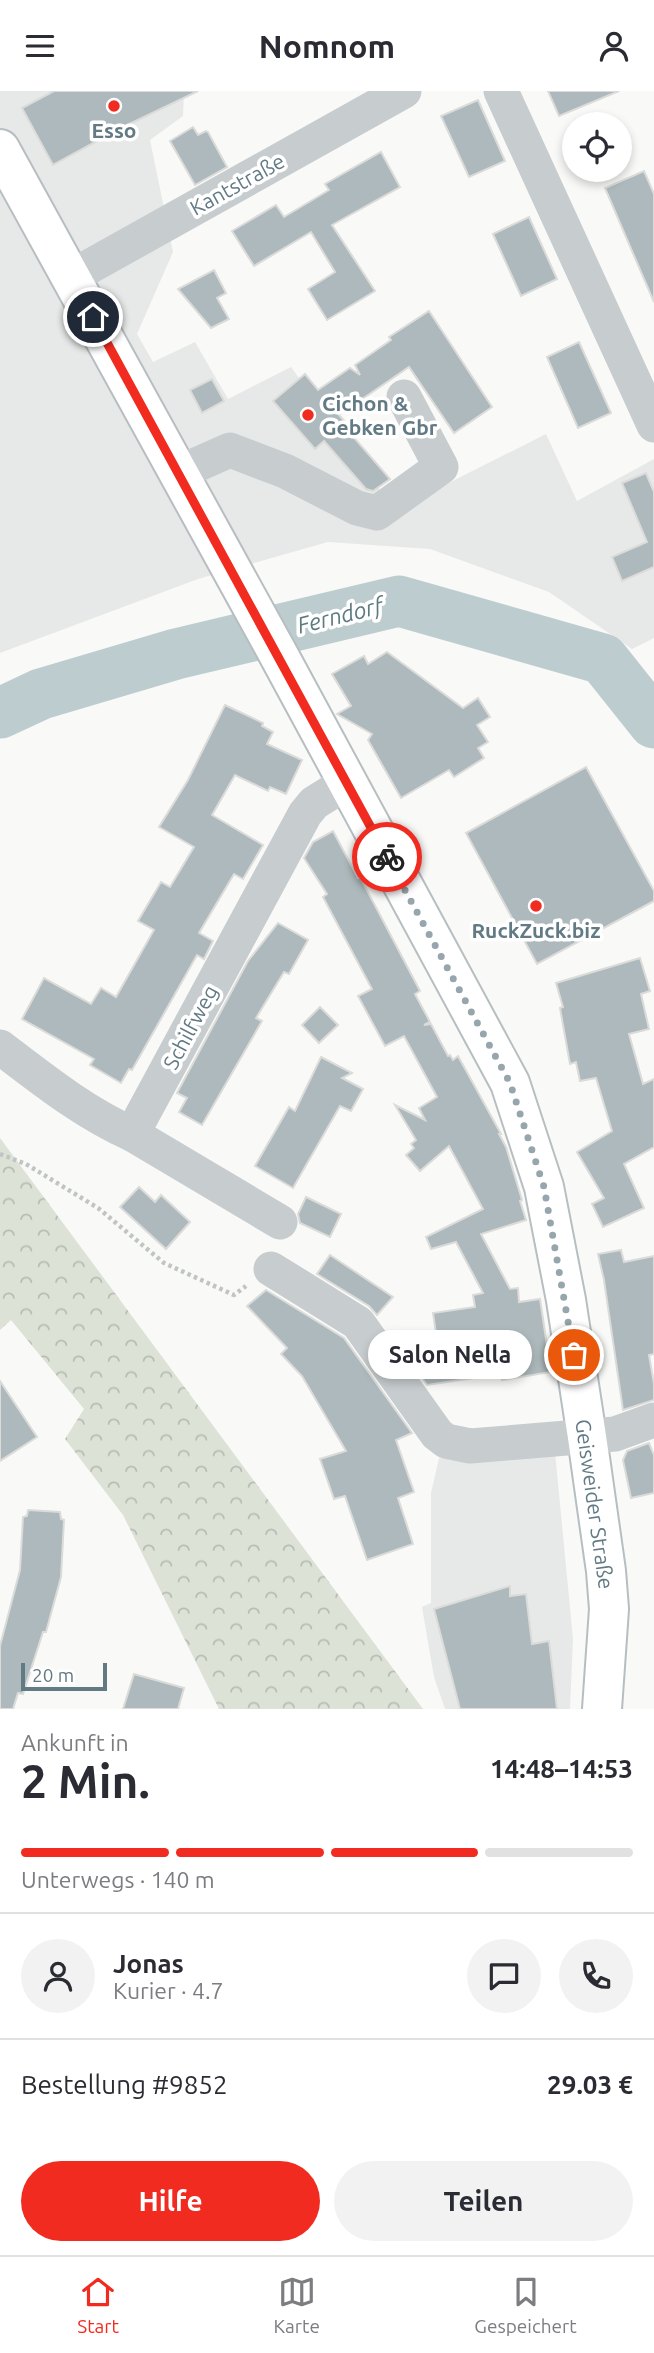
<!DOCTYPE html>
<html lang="de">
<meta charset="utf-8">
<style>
body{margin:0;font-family:Ubuntu,sans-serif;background:#f2f2f3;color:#2b2b33;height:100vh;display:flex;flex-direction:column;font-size:26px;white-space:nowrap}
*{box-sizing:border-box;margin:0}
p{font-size:23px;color:#7c7c81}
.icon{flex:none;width:38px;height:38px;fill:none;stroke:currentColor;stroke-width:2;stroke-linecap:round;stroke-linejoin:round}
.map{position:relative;height:1618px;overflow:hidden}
.side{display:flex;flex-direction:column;background:#fff;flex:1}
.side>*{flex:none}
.buttons{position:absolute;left:562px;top:21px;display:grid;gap:14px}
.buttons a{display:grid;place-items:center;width:70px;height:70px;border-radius:50%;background:#fff;box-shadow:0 4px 10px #0003;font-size:35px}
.scale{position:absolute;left:21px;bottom:18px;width:86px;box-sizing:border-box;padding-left:7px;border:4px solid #627a84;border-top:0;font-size:19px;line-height:24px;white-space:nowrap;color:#627a84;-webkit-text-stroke:5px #fff;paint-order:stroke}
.pin{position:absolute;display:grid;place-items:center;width:60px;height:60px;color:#fff;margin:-30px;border:4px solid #fff;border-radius:50%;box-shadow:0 2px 7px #0007}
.courier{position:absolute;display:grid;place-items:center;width:70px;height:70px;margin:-35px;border:5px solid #f12b1f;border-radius:50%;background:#fff;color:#222;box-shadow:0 2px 9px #0007}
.bubble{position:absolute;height:49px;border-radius:24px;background:#fff;box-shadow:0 4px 10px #0003;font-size:23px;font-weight:700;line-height:49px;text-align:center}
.headline em{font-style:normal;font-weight:700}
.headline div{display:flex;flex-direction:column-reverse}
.headline{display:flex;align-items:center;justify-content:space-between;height:119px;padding:0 21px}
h1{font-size:46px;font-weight:700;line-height:52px}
.bar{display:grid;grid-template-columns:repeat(4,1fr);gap:10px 7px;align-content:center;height:84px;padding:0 21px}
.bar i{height:9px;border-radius:5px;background:#e1e1e2}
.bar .on{background:#f12b1f}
.bar p{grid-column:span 4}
.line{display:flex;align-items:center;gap:18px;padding:0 21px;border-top:2px solid #e1e1e2}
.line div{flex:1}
.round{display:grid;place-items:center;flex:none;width:74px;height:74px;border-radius:37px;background:#f2f2f3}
.cta{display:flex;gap:14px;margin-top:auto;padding:14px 21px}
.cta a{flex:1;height:80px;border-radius:42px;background:#f12b1f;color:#fff;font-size:28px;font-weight:700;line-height:80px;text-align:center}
.cta a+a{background:#f2f2f3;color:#2b2b33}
header{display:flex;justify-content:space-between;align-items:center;height:91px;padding:0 21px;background:#fff;font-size:32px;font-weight:700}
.menu{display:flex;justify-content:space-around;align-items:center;height:98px;border-top:2px solid #e1e1e2;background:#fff;font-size:19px;color:#7c7c81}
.menu a{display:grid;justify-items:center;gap:4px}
.menu .on{color:#f12b1f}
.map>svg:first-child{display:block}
.built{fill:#e7e9e8}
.forest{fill:url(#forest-crowns)}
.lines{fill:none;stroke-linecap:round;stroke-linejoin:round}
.river{stroke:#bdcdcf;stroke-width:51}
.building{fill:#adb9bc;stroke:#dbdbd9;stroke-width:2}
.major-casing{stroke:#b7bec1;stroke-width:42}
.path{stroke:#c0c4c5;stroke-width:4.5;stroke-dasharray:3.5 3.5;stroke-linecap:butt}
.minor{stroke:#c7cccf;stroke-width:35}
.major{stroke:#fff;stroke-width:38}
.done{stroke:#97a6ac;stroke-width:7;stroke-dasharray:0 12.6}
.route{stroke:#f12b1f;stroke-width:9}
.poi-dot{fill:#f12b1f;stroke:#fff;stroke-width:2.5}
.labels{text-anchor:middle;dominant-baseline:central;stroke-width:7;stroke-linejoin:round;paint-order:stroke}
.poi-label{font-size:21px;font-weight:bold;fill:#627a84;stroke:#fff}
.street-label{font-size:21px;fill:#627a84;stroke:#fff}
.water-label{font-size:23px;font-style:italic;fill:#5d7b7e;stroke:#fff}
</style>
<header><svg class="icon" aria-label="menu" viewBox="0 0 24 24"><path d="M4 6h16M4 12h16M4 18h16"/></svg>Nomnom<svg class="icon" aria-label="person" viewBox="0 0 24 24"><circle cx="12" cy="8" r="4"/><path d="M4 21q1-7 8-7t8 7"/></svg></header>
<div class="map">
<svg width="654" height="1618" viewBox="0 0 654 1618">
<defs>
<pattern id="forest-crowns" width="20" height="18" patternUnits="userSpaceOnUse" patternTransform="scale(1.75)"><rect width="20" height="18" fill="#dde2d7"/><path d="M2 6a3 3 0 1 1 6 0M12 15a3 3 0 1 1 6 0" fill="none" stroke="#b7bcb4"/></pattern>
</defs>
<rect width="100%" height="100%" fill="#f9f9f7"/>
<!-- built -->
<g class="built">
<polygon points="0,0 184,0 183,25 150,49 173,161 137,243 153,271 195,251 228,308 291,276 395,419 546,343 577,410 654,368 654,547 632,558 549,501 430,458 328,451 198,488 0,562"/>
<polygon points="547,1360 555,1361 573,1548 570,1618 445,1618 434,1586 422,1516 431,1512 431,1402 439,1367"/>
</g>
<!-- forest -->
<polygon class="forest" points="0,1047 423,1618 219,1618 123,1424 65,1348 84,1318 11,1229 0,1239"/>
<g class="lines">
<!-- river -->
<polyline class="river" points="0,622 41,603 176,563 399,510 603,568 654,632"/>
</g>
<!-- building -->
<g class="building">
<polygon points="54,0 198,0 121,37 53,74 22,17"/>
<polygon points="548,0 619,0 559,25"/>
<polygon points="478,9 505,70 469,86 441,25"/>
<polygon points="193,36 198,44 206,40 208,41 227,76 195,94 170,50"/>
<polygon points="381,61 400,96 332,134 375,200 327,229 308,198 335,181 311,141 254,175 232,140 276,114 284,126 329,99 325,93"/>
<polygon points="644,80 654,103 654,211 605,97"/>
<polygon points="529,126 557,188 521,205 493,143"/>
<polygon points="214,179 226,202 217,207 229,228 211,237 178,198"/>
<polygon points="429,220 492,316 454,342 409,276 339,324 346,332 343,334 390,388 373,400 366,398 324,350 315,358 273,310 305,283 318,299 350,277 360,284 355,274 391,249 389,246"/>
<polygon points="579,251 611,322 578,337 547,266"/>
<polygon points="212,288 224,310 202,322 190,299"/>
<polygon points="646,382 654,401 654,476 622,490 612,466 647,451 622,392"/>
<polygon points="387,561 463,617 478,607 490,626 477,634 488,651 478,657 484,667 454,686 449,679 401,707 368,649 372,643 337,623 351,615 332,583 364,565 368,573"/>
<polygon points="225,614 263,632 262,635 273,641 267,653 302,669 286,703 270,696 268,700 235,684 212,724 263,754 243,788 234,783 199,842 213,850 204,868 197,864 132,979 129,978 121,992 90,974 94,968 22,928 44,887 91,913 101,897 116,906 154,839 138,830 161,791 170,796 194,756 159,736 188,689"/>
<polygon points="586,676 654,800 654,810 537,873 466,742"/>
<polygon points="333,740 358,787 360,786 420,900 415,903 430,931 424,934 431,933 448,965 450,964 453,969 458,965 501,1043 499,1043 506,1056 522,1109 520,1110 526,1129 481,1143 510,1198 518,1197 519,1211 540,1208 551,1281 502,1289 501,1283 427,1294 413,1275 439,1264 433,1222 475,1216 473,1204 483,1202 456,1151 431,1158 426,1146 483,1118 449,1055 420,1080 406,1064 414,1057 411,1053 416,1049 395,1014 425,1029 419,1017 437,1006 404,945 385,955 358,905 372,898 323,806 327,803 304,767 313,751"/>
<polygon points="278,832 308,849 289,883 284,881 256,927 262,930 202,1034 179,1021 187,1007 177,1002 248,870"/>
<polygon points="640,867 650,900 641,903 649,938 629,943 643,993 654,988 654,1056 624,1073 644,1117 603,1136 592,1113 604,1107 577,1061 612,1040 596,987 580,990 576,971 570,973 560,917 563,916 556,892"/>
<polygon points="320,916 338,934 319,952 302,934"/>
<polygon points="321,966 352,982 342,987 363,998 351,1020 340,1015 293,1097 255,1075 289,1016 295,1020"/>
<polygon points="139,1096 155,1111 161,1104 190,1131 166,1158 120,1116"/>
<polygon points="306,1106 341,1123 330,1146 300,1132 298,1123"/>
<polygon points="621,1159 624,1171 654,1165 654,1263 649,1264 654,1293 654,1309 623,1319 604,1189 598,1163"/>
<polygon points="330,1164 393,1206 377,1224 369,1215 317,1183"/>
<polygon points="266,1199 344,1247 412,1342 396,1349 414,1401 398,1407 413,1453 367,1469 345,1405 334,1408 320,1368 346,1360 302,1285 281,1263 287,1257 247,1215"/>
<polygon points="0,1290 37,1346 0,1370"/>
<polygon points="649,1352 654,1364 654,1402 631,1407 623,1369 627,1360"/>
<polygon points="28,1419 60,1421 61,1428 64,1429 61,1486 46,1541 43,1541 23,1603 18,1602 13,1618 0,1618 0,1555 20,1479 23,1426 27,1425"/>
<polygon points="510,1495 510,1505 526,1503 532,1553 549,1550 557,1618 460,1618 434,1518"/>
<polygon points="134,1583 184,1597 178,1618 123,1618"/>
</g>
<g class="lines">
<!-- major casing -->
<g class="major-casing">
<polyline id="major" points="0,58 277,561 510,992 544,1096 566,1209 587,1346 606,1480 609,1518 602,1618"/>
</g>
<!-- path -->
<polyline class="path" points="0,1063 26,1073 98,1117 164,1172 234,1204 246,1195"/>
<!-- minor -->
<g class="minor">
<polyline points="501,0 654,334"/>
<polyline points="71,186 404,0"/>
<polyline points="178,382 230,359 285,380 357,417 377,422 441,376 404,306"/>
<path d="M 0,956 C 42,988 83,1021 132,1043"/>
<polyline points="280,1131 132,1043 305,723 314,712 346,692"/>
<polyline points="271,1178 358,1232 437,1343 446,1350 470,1355 615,1343 654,1329"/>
</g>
<!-- major -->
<use href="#major" class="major"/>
</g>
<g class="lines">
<!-- done -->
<polyline class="done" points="387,766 510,992 544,1096 574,1264"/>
<!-- route -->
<polyline class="route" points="93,226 387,766"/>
</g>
<!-- markers -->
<g class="poi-dot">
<circle cx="114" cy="15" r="7"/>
<circle cx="308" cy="324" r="7"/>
<circle cx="536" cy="815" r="7"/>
</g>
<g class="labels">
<!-- poi labels -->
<g class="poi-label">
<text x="114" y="39">Esso</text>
<text x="322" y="312" text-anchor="start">Cichon &amp;<tspan x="322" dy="24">Gebken Gbr</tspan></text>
<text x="536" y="839">RuckZuck.biz</text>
</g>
<!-- street labels -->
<g class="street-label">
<text transform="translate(237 93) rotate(-29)">Kantstraße</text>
<text transform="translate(190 936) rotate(-62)">Schilfweg</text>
<text transform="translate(595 1413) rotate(82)">Geisweider Straße</text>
</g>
<!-- water labels -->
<g class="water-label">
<text transform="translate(340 524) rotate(-14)">Ferndorf</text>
</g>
</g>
</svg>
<div class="buttons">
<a><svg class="icon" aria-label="locate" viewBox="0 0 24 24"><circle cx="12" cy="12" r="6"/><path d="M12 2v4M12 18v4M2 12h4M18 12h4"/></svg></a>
</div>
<div class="scale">20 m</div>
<div class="pin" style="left:574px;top:1264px;background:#ea580c"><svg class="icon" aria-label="bag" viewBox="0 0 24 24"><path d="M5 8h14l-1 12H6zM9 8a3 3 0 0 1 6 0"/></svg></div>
<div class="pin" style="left:93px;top:226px;background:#1f2937"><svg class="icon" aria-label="home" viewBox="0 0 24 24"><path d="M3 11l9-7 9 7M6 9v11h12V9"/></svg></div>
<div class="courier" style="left:387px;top:766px"><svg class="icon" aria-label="bike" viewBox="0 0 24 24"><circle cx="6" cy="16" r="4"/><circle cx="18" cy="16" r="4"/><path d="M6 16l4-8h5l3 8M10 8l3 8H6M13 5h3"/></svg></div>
<div class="bubble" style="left:368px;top:1239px;width:164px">Salon Nella</div>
</div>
<section class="side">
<div class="headline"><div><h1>2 Min.</h1><p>Ankunft in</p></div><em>14:48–14:53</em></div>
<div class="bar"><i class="on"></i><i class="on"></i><i class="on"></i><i></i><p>Unterwegs · 140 m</p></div>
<div class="line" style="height:126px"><a class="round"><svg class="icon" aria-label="person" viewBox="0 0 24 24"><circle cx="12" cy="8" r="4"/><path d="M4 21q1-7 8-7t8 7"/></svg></a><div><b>Jonas</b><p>Kurier · 4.7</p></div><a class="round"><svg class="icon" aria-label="chat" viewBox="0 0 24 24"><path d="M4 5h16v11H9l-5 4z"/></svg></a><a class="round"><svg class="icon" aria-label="phone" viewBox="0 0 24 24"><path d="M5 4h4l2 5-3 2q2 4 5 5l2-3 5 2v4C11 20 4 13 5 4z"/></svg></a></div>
<div class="line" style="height:91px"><div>Bestellung #9852</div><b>29.03 €</b></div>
<div class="cta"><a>Hilfe</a><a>Teilen</a></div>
</section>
<nav class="menu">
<a class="on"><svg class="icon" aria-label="home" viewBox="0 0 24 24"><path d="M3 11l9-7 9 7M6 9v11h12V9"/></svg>Start</a>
<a><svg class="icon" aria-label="map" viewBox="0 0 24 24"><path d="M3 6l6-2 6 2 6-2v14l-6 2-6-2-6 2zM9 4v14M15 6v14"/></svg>Karte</a>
<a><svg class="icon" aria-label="saved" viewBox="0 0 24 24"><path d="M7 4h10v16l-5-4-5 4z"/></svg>Gespeichert</a>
</nav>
